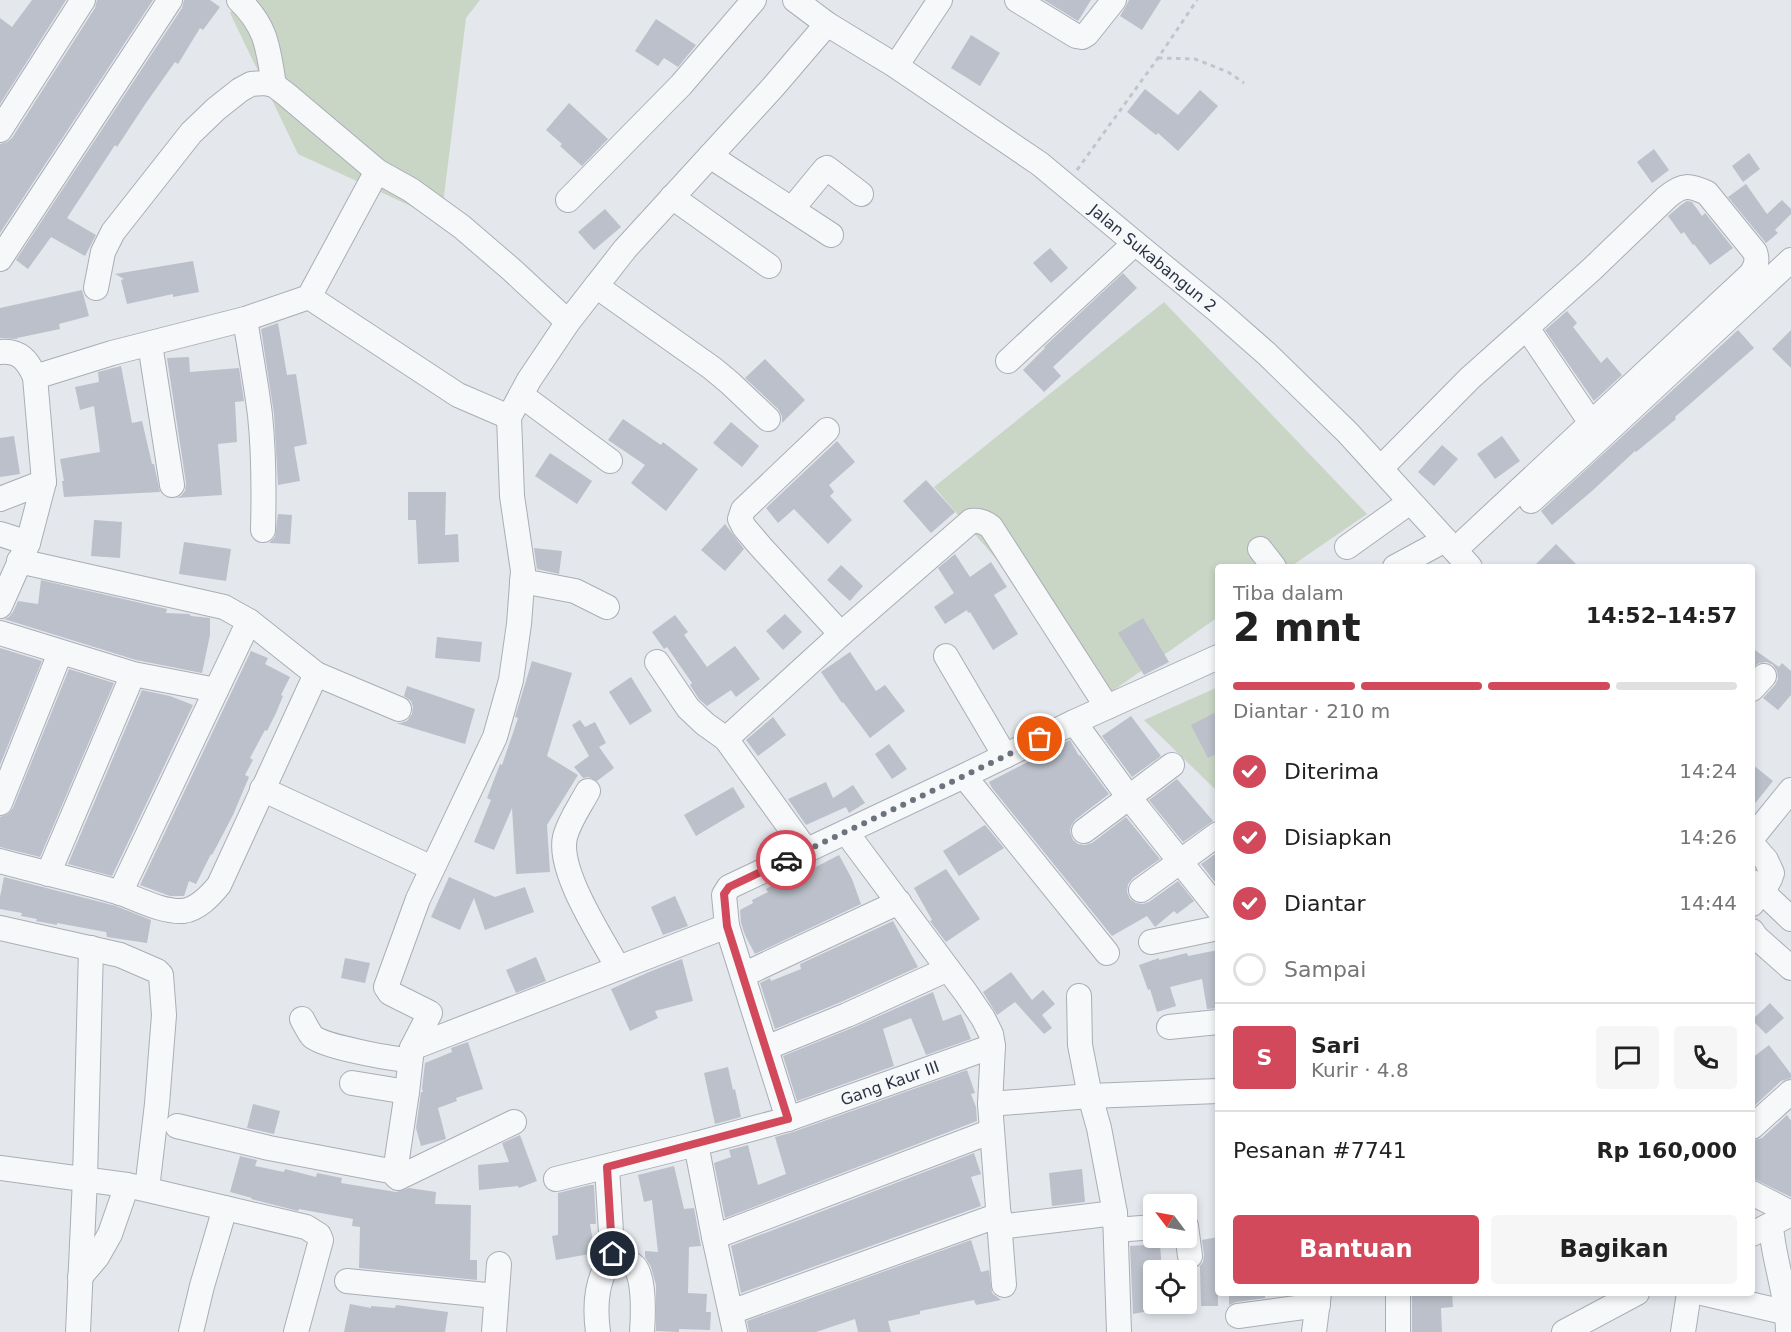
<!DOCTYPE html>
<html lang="id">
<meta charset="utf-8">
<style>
body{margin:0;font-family:"DejaVu Sans",sans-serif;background:#f6f6f6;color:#222;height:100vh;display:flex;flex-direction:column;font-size:22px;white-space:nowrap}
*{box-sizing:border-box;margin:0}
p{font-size:20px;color:#767676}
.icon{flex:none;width:33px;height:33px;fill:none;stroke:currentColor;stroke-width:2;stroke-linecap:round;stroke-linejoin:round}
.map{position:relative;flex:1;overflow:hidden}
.side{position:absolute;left:1215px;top:564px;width:540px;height:732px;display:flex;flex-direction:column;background:#fff;border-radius:6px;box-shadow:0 3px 9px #0003}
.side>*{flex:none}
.needle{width:39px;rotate:302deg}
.fabs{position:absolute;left:1143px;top:1194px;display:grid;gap:12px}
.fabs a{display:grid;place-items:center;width:54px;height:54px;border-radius:6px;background:#fff;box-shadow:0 3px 9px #0003;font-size:30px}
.pin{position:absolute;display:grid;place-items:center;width:51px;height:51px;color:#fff;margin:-26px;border:3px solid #fff;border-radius:50%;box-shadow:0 2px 6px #0007}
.courier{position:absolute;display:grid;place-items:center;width:60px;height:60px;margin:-30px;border:4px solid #d1495b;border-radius:50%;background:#fff;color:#222;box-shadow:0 2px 8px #0007}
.headline em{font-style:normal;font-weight:700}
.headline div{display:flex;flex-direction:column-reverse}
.headline{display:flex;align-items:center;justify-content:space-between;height:102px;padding:0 18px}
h1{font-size:39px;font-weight:700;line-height:45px}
.bar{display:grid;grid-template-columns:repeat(4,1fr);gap:9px 6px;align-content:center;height:72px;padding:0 18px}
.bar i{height:8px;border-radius:4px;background:#e0e0e0}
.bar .current{background:#d1495b}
.bar p{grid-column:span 4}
.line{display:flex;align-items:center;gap:15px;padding:0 18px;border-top:2px solid #e0e0e0}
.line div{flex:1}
.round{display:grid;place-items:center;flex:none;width:63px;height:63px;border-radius:6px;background:#f6f6f6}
ol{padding:0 18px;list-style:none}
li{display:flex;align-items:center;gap:18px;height:66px}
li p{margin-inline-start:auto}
li .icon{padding:6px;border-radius:50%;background:#d1495b;color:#fff;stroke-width:4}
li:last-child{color:#767676}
li i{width:33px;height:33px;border:3px solid #e0e0e0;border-radius:50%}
.button{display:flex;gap:12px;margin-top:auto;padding:12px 18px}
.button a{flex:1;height:69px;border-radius:6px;background:#d1495b;color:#fff;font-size:24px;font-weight:700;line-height:69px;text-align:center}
.button a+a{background:#f6f6f6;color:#222}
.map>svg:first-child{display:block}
.green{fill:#c9d6c5}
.building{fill:#bbc0ca}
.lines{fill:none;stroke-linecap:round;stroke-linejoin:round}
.minor-casing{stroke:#a9aeb7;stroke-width:26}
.path{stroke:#c2c5cb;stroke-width:3;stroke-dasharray:4.5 4.5;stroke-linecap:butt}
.minor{stroke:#f7f8fa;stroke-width:24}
.done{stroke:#6c737f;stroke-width:6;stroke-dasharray:0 10.8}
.route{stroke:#d1495b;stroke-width:8}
.labels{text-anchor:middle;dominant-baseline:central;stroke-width:4.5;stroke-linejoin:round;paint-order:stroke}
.street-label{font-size:16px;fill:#2b3445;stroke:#f4f6f9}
</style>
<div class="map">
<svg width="1791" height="1332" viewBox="0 0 1791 1332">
<rect width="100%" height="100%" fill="#e4e7ec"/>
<!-- green -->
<g class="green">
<polygon points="241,0 480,0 466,18 441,220 298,154 230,13"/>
<polygon points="1164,302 1367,514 1290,567 1218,567 1218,617 1111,692 934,487"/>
<polygon points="1218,687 1218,792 1144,720"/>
</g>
<!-- building -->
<g class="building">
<polygon points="32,0 66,0 0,104 0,18 12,27"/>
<polygon points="97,0 153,0 0,233 0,144 7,142 12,138 95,8"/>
<polygon points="184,0 210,0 220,7 203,30 200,28 178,64 175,62 146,103 117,147 115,145 67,218 96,235 85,256 51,237 28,269 16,260 182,8"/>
<polygon points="1044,0 1091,0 1078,21"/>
<polygon points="1129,0 1161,0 1142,30 1120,16 1125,8"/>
<polygon points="656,19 696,45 678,67 664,58 658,66 635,51"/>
<polygon points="971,35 1000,53 980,86 951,68"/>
<polygon points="1145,89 1178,115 1200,90 1218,106 1178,151 1158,133 1156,135 1127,112"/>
<polygon points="569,103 608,139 582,166 560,146 562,144 546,130"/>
<polygon points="1654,149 1669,170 1652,183 1637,162"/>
<polygon points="1749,153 1760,169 1743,182 1732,166"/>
<polygon points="1746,184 1767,214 1782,200 1791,209 1791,214 1775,230 1778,233 1766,243 1728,197"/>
<polygon points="1687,201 1692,202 1702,216 1705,213 1733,248 1710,265 1694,244 1693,245 1684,232 1681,234 1668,216 1681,205"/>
<polygon points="605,209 621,227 594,250 578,232"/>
<polygon points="1050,248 1068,268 1051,283 1033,263"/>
<polygon points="193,261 199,292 173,297 173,294 127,304 121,280 124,279 115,274"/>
<polygon points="1123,273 1137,288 1053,367 1061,376 1044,392 1023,370 1045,348 1044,347"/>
<polygon points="82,290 89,316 59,324 60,329 17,338 17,339 0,338 0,308"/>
<polygon points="1567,311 1577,323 1573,327 1601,363 1607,357 1622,375 1594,401 1545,330"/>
<polygon points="278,323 287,375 296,374 307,444 294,447 300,481 278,485 274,414 261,329"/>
<polygon points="1738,330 1754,348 1675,417 1676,419 1636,452 1635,451 1592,491 1552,525 1541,511"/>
<polygon points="1791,330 1791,368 1772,349"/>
<polygon points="189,357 190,372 239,368 244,401 235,402 237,442 218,444 222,495 176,498 181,496 185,491 186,483 167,358"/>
<polygon points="765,359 805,400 782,423 782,416 778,409 745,378"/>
<polygon points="121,366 132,423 142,421 152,464 154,464 160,492 64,497 62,481 64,481 60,459 100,452 94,406 80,410 75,387 99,382 98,372"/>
<polygon points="623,419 661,445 663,442 698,469 666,511 631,483 645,465 608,440"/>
<polygon points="731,422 759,446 742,467 713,443"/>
<polygon points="14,436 20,474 0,477 0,438"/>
<polygon points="1502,436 1520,461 1495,479 1477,454"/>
<polygon points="837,441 855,462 829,485 834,492 830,496 852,520 828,544 794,509 778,523 766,508"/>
<polygon points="1442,445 1458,459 1434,486 1418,472"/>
<polygon points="550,453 592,481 577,504 535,476"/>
<polygon points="926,480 955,512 931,533 903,501"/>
<polygon points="408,492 446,492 445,535 458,534 459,562 418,564 416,520 408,520"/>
<polygon points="278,514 292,515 290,544 269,543 275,537"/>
<polygon points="94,520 122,522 120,558 91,556"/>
<polygon points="725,524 744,549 725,571 701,550"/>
<polygon points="184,542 231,549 226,581 179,574"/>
<polygon points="1556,544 1579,567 1533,567"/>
<polygon points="534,548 562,551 559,574 537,569"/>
<polygon points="955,554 970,577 991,562 1007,587 994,595 1018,634 993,650 970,612 968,613 967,610 945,624 934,607 954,593 938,568"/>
<polygon points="841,565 863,586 850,601 827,580"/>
<polygon points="41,580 167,609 166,613 189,614 191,616 210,618 210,635 202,673 136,660 4,619 9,617 13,612 18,601 38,604"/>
<polygon points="785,614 802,632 783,650 766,631"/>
<polygon points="675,615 688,632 684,635 707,667 735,646 760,679 736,697 731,690 707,706 699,699 690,685 692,683 667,647 664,649 652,632"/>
<polygon points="1143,618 1169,662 1144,675 1118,633"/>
<polygon points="437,637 482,642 480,662 435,658"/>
<polygon points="0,648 42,661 0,765"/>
<polygon points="1752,648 1779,667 1782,663 1791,671 1791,695 1778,710 1763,698 1775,685 1778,679 1777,671 1773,665 1767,662 1759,663 1752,668"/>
<polygon points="251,651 268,658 265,664 290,677 281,695 283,696 276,713 267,731 265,730 250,758 253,760 245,775 249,777 233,815 212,855 211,854 196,884 189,881 184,896 170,896 140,885"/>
<polygon points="850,652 876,691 885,685 905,711 870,738 843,702 842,703 821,672"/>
<polygon points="532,661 572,673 547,756 578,775 547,825 550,872 516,874 512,808 494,850 474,842 491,800 487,798 500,764 502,765 518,718 515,717"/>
<polygon points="69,669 114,683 40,857 0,847 0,817 8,814 13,808"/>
<polygon points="631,677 652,711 630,725 609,692"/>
<polygon points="407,686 475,709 465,744 396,723 401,723 407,721 412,714 413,707 411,701 404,696"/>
<polygon points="142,690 170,696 193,705 112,876 68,864"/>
<polygon points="1214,713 1218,722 1218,753 1208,758 1191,725"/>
<polygon points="1131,716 1161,756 1132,777 1102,736"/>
<polygon points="773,717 786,735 758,756 746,740"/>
<polygon points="580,720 585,727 595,722 606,743 599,747 614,768 597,781 588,777 583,778 574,767 589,756 572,725"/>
<polygon points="1070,740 1079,756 1080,755 1109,794 1075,820 1071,826 1070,832 1073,840 1078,844 1085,845 1092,843 1126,817 1160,859 1133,878 1128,884 1127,892 1130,899 1136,903 1143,904 1149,902 1178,881 1194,901 1177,914 1174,911 1155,927 1147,916 1112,936 992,788 989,782"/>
<polygon points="889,744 907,769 892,779 875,754"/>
<polygon points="1752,764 1773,781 1752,807"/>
<polygon points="1177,779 1213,821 1183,842 1149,800"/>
<polygon points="826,782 833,798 853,785 865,803 849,813 846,807 806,825 788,799"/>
<polygon points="733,787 745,807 696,836 684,815"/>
<polygon points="985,825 1004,848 959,876 943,851"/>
<polygon points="1218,852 1218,886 1201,864"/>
<polygon points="839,855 852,879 861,904 755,954 745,935 741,923 740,910 753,903 752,900 768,892 766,889 789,876 790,879 812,865 814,868"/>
<polygon points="946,869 980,919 946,942 930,921 932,920 914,888"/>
<polygon points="4,877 116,906 151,920 147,943 107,937 106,932 57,923 57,925 36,921 37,919 21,916 22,913 0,909 0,897"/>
<polygon points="449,877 495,897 525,887 534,912 485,930 474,898 460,930 431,917"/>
<polygon points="675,896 688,926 663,935 651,907"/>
<polygon points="893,921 918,967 841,1002 775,1029 760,983 770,978 771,981 801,969 800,964"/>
<polygon points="1218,950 1218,1008 1207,1009 1202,979 1170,987 1176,1006 1157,1012 1150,989 1148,990 1139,965 1159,958 1159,960 1187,953 1188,956"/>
<polygon points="536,957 546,981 516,993 506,970"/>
<polygon points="345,958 370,963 365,983 341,978"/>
<polygon points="682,959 693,1001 655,1011 658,1018 630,1031 611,989 649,972"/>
<polygon points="1011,972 1032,1000 1043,990 1055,1004 1042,1015 1052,1028 1044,1034 1015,1002 997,1015 983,992"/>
<polygon points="933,992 943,1021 961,1014 971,1039 926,1055 911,1018 883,1029 894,1066 797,1101 783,1056 852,1028"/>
<polygon points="1770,1003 1784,1018 1766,1034 1752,1020"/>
<polygon points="468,1042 483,1089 456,1098 457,1101 438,1108 446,1139 421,1146 416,1128 421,1092 423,1092 422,1088 425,1063 452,1052 451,1048"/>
<polygon points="1769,1045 1791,1074 1791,1078 1781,1081 1752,1108 1752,1058"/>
<polygon points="728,1067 733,1090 735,1089 741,1117 715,1124 704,1073"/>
<polygon points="967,1070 975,1093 971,1094 976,1107 977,1121 725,1218 714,1163 731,1157 729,1150 748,1145 758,1185 786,1174 775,1137 793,1132"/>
<polygon points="253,1104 280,1111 274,1134 247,1128"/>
<polygon points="1787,1115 1791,1121 1791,1197 1752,1178 1752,1141 1762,1138"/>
<polygon points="520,1135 537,1181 519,1188 518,1186 479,1190 478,1165 509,1162 502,1143"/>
<polygon points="974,1153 981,1174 971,1177 981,1206 741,1293 731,1246"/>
<polygon points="240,1156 257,1160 255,1166 284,1172 285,1169 316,1177 317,1173 342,1178 341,1183 396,1192 409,1188 436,1192 435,1204 471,1205 470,1260 477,1260 477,1280 359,1268 360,1227 352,1226 353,1219 299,1209 298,1211 251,1199 252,1198 230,1192"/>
<polygon points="674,1166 684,1209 694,1208 701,1246 689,1247 688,1293 707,1294 706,1312 711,1312 710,1330 679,1329 679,1332 656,1331 656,1285 651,1267 645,1257 645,1251 658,1252 652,1200 644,1202 638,1175"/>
<polygon points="1082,1169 1085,1202 1052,1206 1049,1173"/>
<polygon points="590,1185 594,1185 596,1224 590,1224 595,1253 556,1260 552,1236 558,1235 558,1193"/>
<polygon points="1218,1237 1218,1306 1201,1306 1200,1267 1199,1267 1203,1262 1204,1255 1202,1240"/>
<polygon points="971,1240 981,1272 989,1270 992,1293 1001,1300 976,1305 974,1300 920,1311 920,1314 888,1321 891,1332 858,1332 855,1319 816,1332 749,1332 747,1321"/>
<polygon points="1160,1244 1162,1270 1154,1270 1154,1310 1133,1314 1130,1246"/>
<polygon points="1229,1293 1265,1293 1265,1298 1236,1302 1229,1305"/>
<polygon points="1412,1293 1452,1293 1453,1307 1441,1308 1442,1332 1412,1332"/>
<polygon points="350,1304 371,1308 371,1306 395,1308 396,1305 448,1312 445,1332 344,1332"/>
</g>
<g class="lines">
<!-- minor casing -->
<g class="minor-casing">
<g id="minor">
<path d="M 239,0 C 267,27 268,48 274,85"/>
<path id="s1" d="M 795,0 L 827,24 L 896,66 L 1040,164 L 1135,243 L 1218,311 L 1267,354 L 1348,433 L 1470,567"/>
<polyline points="1017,0 1076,36 1082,37 1087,34 1114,0"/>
<polyline points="896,66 940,0"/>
<polyline points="0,130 83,0"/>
<polyline points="710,156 831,235"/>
<polyline points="672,197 769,266"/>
<polyline points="568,200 681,85 754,0"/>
<polyline points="792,209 825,169 827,168 861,194"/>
<polyline points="0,259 170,0"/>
<polyline points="596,286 712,368 730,383 768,419"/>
<polyline points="96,288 103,252 113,232 191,133 216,109 240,90 251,84 265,83 274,85 287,95 377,171 411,190 462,227 512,270 568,322"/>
<polyline points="309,297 458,395 509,417"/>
<path d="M 245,319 C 250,351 256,383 260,415 C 264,453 264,491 263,530"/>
<polyline points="1527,328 1591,423"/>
<polyline points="150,344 172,485"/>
<path d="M 0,352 C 20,350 28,361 35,377 L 44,482 L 28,543 L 0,606"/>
<polyline points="1008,361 1135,243"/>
<polyline points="35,377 112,353 245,319 309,297 377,171"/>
<polyline points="521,395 610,461"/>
<polyline points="827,430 743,510 740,519 744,527 761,547 841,634"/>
<path d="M 1381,468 L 1470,378 L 1591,270 L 1667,197 C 1683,184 1689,185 1707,193 L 1755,252 C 1758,261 1756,266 1751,274 L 1455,550"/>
<polyline points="0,499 44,482"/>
<polyline points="1531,501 1586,451 1791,260"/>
<polyline points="0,534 28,543"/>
<polyline points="1347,547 1410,502"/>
<polyline points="1260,549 1274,567"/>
<polyline points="1395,567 1445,540"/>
<polyline points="522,581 575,591 607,607"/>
<polyline points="0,633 133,674 216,690"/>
<polyline points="946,656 1005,756"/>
<polyline points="657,662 688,708 705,724 726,739 806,850"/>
<polyline points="316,674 399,709"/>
<polyline points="1752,689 1764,676"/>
<polyline points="1074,722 1128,796 1218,909"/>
<path d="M 726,739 L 841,634 L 971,521 C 979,520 985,522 991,527 L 1107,707"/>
<polyline points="964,776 1107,953"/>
<polyline points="262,789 432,868"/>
<path d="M 588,791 C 580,806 569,821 565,837 C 557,871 602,938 618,968"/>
<polyline points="0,803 60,653"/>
<polyline points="1084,831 1172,765"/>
<polyline points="846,832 966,993 983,1018 991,1034 993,1046 990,1104 1004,1285"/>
<polyline points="1752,838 1791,790"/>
<path d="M 1752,844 L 1766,860 L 1772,873 C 1769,885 1759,894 1752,904"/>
<path d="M 0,861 C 40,872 81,881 121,893 C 140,900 162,912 183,911 C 198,909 210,896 219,885 L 316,674 L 249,621 L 224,607 L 19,561"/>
<polyline points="48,874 133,674"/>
<polyline points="1752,882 1791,919"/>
<polyline points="1141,890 1218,834"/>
<polyline points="120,893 249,621"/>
<polyline points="727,926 724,895 729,887 964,776 1074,722 1218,657"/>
<polyline points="0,928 120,955 157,971 161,975 164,1015 157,1104 147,1189"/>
<polyline points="1752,931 1756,937 1791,968"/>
<polyline points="1151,942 1218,928"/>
<polyline points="743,975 899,902"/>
<polyline points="1079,996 1080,1045 1090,1096 1099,1128 1115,1213"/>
<path d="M 302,1019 C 305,1024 308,1031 312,1036 C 323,1047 393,1059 410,1060"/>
<polyline points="1169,1027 1218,1022"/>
<polyline points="412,1048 727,926 788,1119 696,1144 714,1237 735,1332"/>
<polyline points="766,1048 847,1015 948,969"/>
<polyline points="352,1083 407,1092"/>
<polyline points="990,1104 1090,1096 1218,1091"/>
<path id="s2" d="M 788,1119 L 993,1046"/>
<polyline points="177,1126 269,1148 395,1172 395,1175 398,1178 514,1122"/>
<polyline points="1752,1127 1791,1092"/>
<polyline points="0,1168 127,1185 306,1227 319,1235 321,1240 296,1332"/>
<polyline points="395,1172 407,1092 412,1048 430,1013 390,993 386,987 418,899 495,737 511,680 519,624 523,571 512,496 509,417 529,380 568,322 625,249 774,86 827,24"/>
<polyline points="556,1179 696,1144"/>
<polyline points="1752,1193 1791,1213"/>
<polyline points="1186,1226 1190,1256"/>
<polyline points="999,1227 1115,1213 1119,1332"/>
<polyline points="1116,1230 1154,1227"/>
<polyline points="1752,1234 1791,1214"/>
<path d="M 1772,1235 C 1776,1268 1788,1299 1788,1332"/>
<polyline points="714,1237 992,1131"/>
<path d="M 613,1254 C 620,1258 628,1260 634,1266 C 645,1276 643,1318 642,1332"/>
<polyline points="80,1277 97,1257 110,1234 127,1185"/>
<polyline points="347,1281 496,1296"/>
<polyline points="1398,1293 1398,1332"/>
<polyline points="1702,1293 1788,1313"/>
<polyline points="731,1312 999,1215"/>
<polyline points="1238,1316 1318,1305"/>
<polyline points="78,1332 85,1178 91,948"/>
<polyline points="191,1332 202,1286 225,1208"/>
<polyline points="494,1332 499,1264"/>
<path d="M 598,1332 C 594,1302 597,1279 613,1254 L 612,1249 L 607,1167"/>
<polyline points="1314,1332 1319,1293"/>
<polyline points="1564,1332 1637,1293"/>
<polyline points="1683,1332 1689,1293"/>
</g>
</g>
<!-- path -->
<g class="path">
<polyline points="1158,58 1195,59 1228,72 1244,83"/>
<polyline points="1077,170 1158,58 1197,0"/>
</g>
<!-- minor -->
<use href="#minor" class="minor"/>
</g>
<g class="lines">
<!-- done -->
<polyline class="done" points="786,860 964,776 1040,739"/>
<!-- route -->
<polyline class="route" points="613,1254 612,1250 607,1167 788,1119 727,926 724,894 729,887 786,860"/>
</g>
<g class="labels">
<!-- street labels -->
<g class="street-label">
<text stroke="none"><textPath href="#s1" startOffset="442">Jalan Sukabangun 2</textPath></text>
<text stroke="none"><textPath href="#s2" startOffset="108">Gang Kaur III</textPath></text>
</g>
</g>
</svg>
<div class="fabs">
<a><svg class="needle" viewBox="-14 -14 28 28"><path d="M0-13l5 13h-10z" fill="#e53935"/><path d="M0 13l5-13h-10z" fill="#767676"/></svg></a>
<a><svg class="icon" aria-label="locate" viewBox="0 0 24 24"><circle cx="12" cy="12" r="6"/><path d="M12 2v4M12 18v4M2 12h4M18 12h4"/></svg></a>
</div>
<div class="pin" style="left:1040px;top:739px;background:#ea580c"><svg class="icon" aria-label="bag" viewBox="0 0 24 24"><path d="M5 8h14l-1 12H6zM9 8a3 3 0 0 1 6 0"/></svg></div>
<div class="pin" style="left:613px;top:1254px;background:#1f2937"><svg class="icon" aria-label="home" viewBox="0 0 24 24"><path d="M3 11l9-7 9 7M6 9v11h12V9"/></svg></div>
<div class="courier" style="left:786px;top:860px"><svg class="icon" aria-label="car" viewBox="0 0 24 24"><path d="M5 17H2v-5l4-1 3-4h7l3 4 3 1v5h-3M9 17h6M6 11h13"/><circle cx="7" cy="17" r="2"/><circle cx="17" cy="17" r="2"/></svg></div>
<section class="side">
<div class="headline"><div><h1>2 mnt</h1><p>Tiba dalam</p></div><em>14:52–14:57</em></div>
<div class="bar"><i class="current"></i><i class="current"></i><i class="current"></i><i></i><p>Diantar · 210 m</p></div>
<ol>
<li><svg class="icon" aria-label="check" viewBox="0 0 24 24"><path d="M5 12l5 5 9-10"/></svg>Diterima<p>14:24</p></li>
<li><svg class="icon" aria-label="check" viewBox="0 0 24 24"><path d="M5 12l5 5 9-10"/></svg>Disiapkan<p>14:26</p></li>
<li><svg class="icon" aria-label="check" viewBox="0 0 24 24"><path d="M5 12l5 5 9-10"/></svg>Diantar<p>14:44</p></li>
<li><i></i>Sampai</li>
</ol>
<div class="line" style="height:108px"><b class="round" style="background:#d1495b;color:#fff">S</b><div><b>Sari</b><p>Kurir · 4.8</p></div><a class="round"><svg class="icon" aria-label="chat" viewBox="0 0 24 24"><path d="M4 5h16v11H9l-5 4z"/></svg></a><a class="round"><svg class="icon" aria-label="phone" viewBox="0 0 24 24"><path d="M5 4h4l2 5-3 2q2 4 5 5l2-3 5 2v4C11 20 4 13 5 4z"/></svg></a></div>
<div class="line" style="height:78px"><div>Pesanan #7741</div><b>Rp 160,000</b></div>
<div class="button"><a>Bantuan</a><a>Bagikan</a></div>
</section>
</div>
